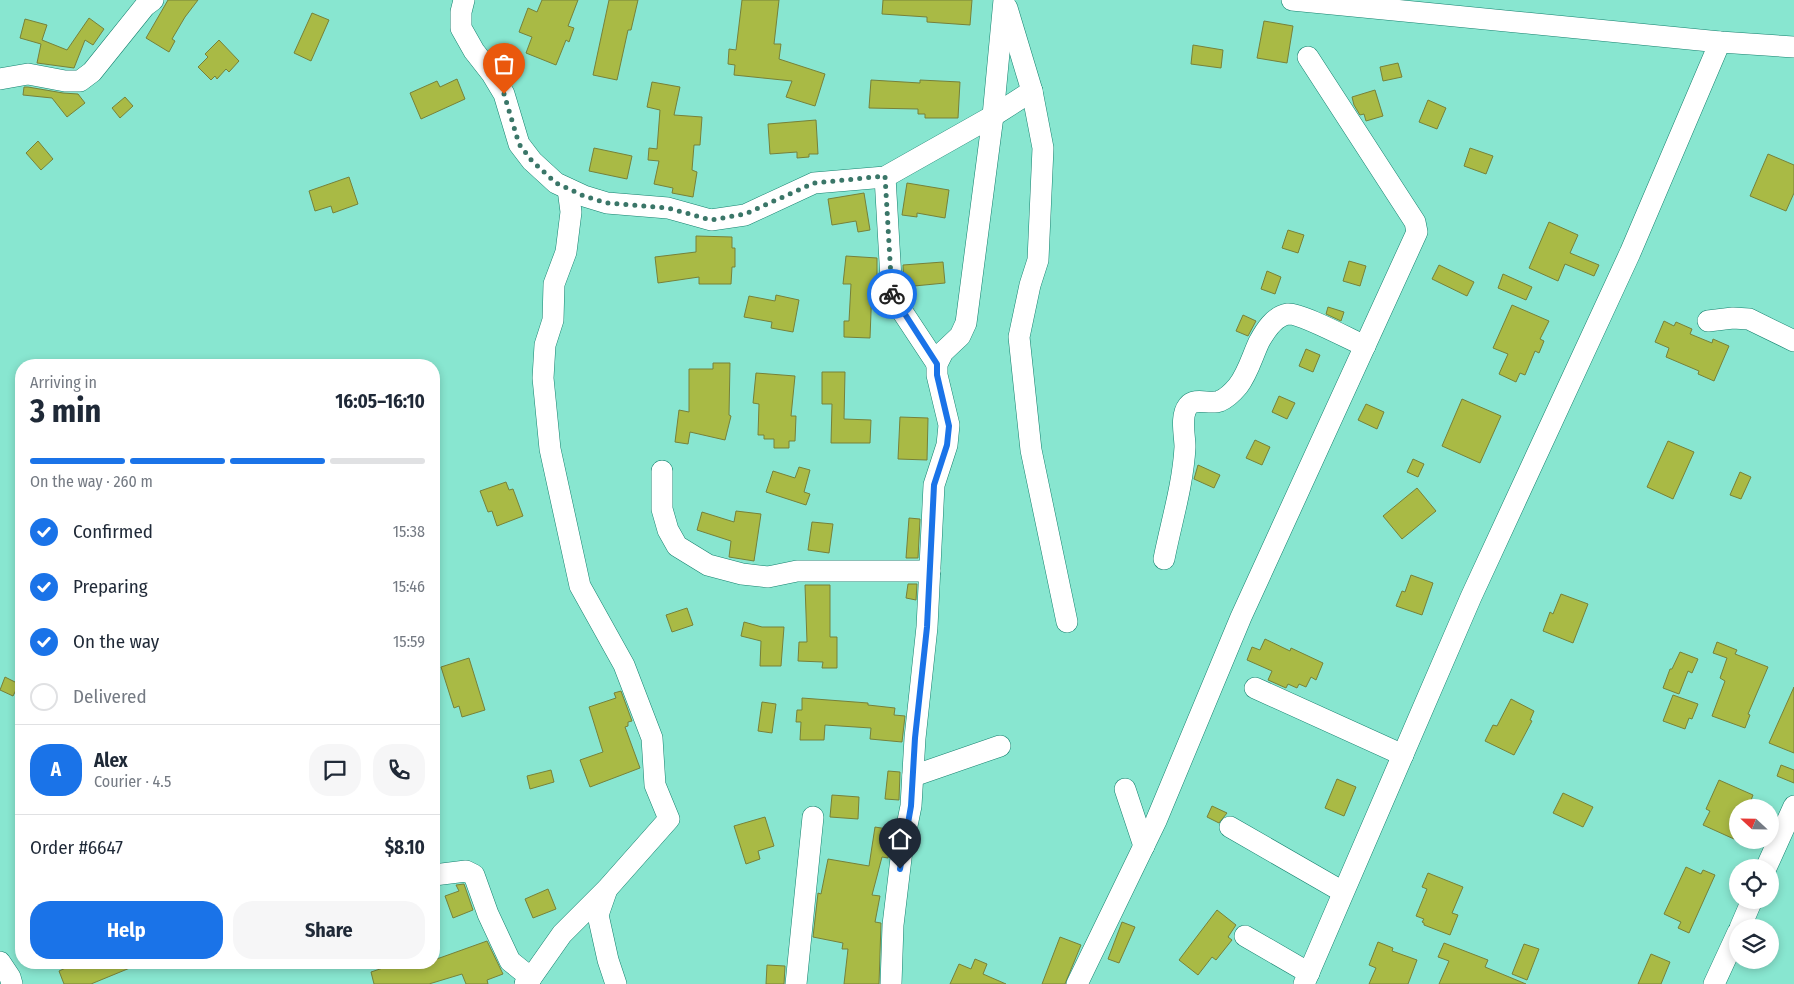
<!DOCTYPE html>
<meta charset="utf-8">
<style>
body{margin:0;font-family:"Fira Sans Condensed",sans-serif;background:#f6f6f7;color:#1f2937;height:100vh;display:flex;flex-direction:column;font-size:19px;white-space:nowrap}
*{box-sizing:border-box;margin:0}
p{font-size:16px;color:#747a83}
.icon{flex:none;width:28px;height:28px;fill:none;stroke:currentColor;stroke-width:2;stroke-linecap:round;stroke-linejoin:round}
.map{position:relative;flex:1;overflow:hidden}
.drawer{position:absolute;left:15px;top:359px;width:425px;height:610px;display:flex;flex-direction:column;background:#fff;border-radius:20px;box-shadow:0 2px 8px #0003}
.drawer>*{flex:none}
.needle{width:32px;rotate:292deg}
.controls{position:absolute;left:1729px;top:799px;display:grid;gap:10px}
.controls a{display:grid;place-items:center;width:50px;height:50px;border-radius:50%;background:#fff;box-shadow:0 2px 8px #0003;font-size:25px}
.pin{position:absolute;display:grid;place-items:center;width:42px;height:42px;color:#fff;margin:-51px -21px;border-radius:50% 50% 50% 0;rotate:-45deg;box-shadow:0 0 5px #0007}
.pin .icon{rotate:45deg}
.courier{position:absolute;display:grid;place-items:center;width:50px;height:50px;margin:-25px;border:4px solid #1a73e8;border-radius:50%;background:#fff;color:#222;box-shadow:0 1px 6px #0007}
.headline em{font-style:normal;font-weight:700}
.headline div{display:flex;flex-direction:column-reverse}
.headline{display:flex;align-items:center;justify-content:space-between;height:85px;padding:0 15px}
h1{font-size:32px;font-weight:700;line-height:38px}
.bar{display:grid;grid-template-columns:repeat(4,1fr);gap:8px 5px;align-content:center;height:60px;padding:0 15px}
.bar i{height:6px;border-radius:4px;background:#e0e1e3}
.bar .active{background:#1a73e8}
.bar p{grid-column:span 4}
.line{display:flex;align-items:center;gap:12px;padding:0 15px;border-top:1px solid #e0e1e3}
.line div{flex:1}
.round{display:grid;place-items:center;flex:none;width:52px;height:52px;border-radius:20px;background:#f6f6f7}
ol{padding:0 15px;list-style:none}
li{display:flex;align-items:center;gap:15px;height:55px}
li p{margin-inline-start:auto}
li .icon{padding:5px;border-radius:50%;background:#1a73e8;color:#fff;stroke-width:4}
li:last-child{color:#747a83}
li i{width:28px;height:28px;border:2px solid #e0e1e3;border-radius:50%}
.cta{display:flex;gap:10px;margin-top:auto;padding:10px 15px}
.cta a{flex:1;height:58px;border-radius:20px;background:#1a73e8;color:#fff;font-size:20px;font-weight:700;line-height:58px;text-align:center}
.cta a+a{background:#f6f6f7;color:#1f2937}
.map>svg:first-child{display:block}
.building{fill:#a9ba45;stroke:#76813a}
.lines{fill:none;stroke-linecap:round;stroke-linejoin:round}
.minor-casing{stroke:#14816e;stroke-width:22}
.minor{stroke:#fff;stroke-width:21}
.done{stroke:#3a7668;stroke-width:5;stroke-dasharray:0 9}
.route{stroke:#1a73e8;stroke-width:6}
</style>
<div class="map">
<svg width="1794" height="984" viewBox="0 0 1794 984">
<rect width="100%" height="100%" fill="#88e6d0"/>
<!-- building -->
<g class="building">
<polygon points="168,0 198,0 185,17 172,39 175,41 169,52 146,38"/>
<polygon points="542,0 578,0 568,26 574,28 569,42 566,40 556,65 526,53 532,37 519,32 528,8 537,12"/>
<polygon points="609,0 638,0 631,30 628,30 617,80 593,75"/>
<polygon points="742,0 779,0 774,44 781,44 779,59 825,74 815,106 786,97 792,81 734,75 735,65 728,64 729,49 736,50"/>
<polygon points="883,0 972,0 970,25 927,22 927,17 882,14"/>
<polygon points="312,13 329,20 311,61 294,53"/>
<polygon points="89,18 104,29 93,45 85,40 74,68 37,63 41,44 20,38 25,19 47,25 42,40 67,50"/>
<polygon points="1264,21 1293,26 1287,63 1257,58"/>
<polygon points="219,40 239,61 229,72 226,69 217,79 215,76 211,80 198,67 208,57 205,54"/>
<polygon points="1193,45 1223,50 1221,68 1191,64"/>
<polygon points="1398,63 1402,77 1383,81 1380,67"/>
<polygon points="457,79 465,99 421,119 410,93 437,81 440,87"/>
<polygon points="871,80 920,83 920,80 960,82 958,118 925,118 925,114 918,114 918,109 869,108"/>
<polygon points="652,82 680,87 674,115 702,117 700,145 694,145 692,170 697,172 693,197 672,193 673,188 654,184 659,161 648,160 649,148 657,149 660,110 647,107"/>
<polygon points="24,87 28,87 63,93 78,94 85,103 67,117 52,98 23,95"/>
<polygon points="1375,90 1383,116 1366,121 1364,114 1360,115 1354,105 1352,97"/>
<polygon points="125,97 133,106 120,118 112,108"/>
<polygon points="1428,100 1446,108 1437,129 1419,122"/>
<polygon points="816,120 818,154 809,154 809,157 797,158 797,152 770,154 768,124"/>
<polygon points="38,141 53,159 41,170 26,153"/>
<polygon points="594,148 632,156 627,179 589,171"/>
<polygon points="1470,148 1493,156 1486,174 1464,166"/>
<polygon points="1768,154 1794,165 1794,193 1786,211 1750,196"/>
<polygon points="349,177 358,204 333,213 331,206 315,211 309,191"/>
<polygon points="907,183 949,190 945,218 917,213 917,217 902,215"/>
<polygon points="864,193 870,230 858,232 856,221 832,225 828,199"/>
<polygon points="1549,222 1578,235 1570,253 1599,265 1594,276 1565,264 1558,281 1529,268"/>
<polygon points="1288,230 1304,235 1298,253 1282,248"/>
<polygon points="696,236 732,237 732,248 735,248 735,267 732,267 731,284 699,284 699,277 658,283 655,257 696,252"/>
<polygon points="846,256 877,258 877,286 872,286 870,338 844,337 844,321 849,321 851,284 843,284"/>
<polygon points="1349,261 1366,266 1360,286 1343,281"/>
<polygon points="943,262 945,283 904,287 903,265"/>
<polygon points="1439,265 1474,282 1467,296 1432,279"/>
<polygon points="1267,271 1281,277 1275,294 1261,289"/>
<polygon points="1503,274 1532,287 1526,300 1498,288"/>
<polygon points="776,295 799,300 793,332 771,328 772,322 744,317 749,296 775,301"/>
<polygon points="1512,305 1549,321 1540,339 1544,341 1539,353 1535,351 1525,375 1520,373 1516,382 1499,374 1508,354 1493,348"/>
<polygon points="1328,307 1344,312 1341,321 1326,314"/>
<polygon points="1243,315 1256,321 1248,336 1236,331"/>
<polygon points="1664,321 1674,326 1676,322 1692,329 1690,334 1712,343 1713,339 1729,346 1714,381 1698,374 1699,371 1666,357 1669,348 1655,342"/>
<polygon points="1306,349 1320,355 1313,372 1299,366"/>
<polygon points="713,363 730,363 729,415 731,416 725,440 690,432 688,444 675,442 679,410 689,412 689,369 713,369"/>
<polygon points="822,372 845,372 844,419 871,420 870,443 831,443 832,404 822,404"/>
<polygon points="756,373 795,376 791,416 796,416 795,441 789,441 789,448 774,448 774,439 764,439 764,435 758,435 759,404 753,403"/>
<polygon points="1279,396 1295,403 1287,419 1272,412"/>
<polygon points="1462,399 1501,416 1480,463 1442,446"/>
<polygon points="1366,404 1384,412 1377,429 1358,420"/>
<polygon points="900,417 928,418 927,460 898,459"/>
<polygon points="1255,440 1270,447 1262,465 1246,458"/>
<polygon points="1668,441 1694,452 1673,499 1647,487"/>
<polygon points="1413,459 1424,464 1418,477 1407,472"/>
<polygon points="1198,465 1220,475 1214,488 1194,479"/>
<polygon points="799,467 810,470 804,492 810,494 806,505 766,492 773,471 795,478"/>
<polygon points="1740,472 1751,477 1741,499 1730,495"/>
<polygon points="506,482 509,490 513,489 523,516 497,526 492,511 488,512 480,491"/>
<polygon points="1417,488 1436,511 1402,539 1383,516"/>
<polygon points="736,511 761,514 754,561 729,557 731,541 697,530 702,512 734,522"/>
<polygon points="909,518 920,519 918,558 906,558"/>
<polygon points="812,522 833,524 829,553 808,550"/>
<polygon points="1411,575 1433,583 1422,615 1396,606 1402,591 1405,592"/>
<polygon points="908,584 917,584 916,600 906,598"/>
<polygon points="805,585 830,585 830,637 837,637 837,668 822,668 823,662 798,661 799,642 807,642"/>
<polygon points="1561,594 1588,604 1573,643 1543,631 1550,612 1553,614"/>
<polygon points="687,608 693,625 672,632 666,615"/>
<polygon points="744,622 762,627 784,627 781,666 760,666 761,641 741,636"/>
<polygon points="1265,639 1290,651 1291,648 1323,663 1316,680 1311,677 1306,687 1299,684 1297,688 1288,684 1286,688 1268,680 1272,671 1247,660 1252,647 1260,650"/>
<polygon points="1717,642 1737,650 1735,654 1768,667 1748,714 1750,715 1745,728 1712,716 1725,681 1720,678 1727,658 1713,653"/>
<polygon points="1680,652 1698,659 1692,673 1688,671 1679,694 1663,688 1670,669 1672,669"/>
<polygon points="469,658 485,710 462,717 459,706 454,708 441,667"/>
<polygon points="5,677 19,684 13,696 0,690"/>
<polygon points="1794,687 1794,753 1769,743"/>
<polygon points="621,691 632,721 628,722 628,726 625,727 640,768 590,787 580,760 603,752 589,707 616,698 614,693"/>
<polygon points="1673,695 1698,704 1692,719 1689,718 1685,729 1663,721"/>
<polygon points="802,698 868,703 868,705 895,708 894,715 905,716 902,742 870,739 871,728 825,725 824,740 800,740 801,722 796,722 797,710 802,710"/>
<polygon points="1511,699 1534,711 1530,720 1532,721 1514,755 1485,741 1493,725 1497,726"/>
<polygon points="762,702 776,704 772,733 758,731"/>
<polygon points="1781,765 1794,770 1794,783 1777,776"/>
<polygon points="551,770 554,782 530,789 527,776"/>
<polygon points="888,771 900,772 899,800 885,799"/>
<polygon points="1337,779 1356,787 1344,816 1325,808"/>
<polygon points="1719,780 1753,795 1748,808 1738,808 1738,831 1734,839 1703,825 1710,811 1706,809"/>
<polygon points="1563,793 1593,807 1583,827 1553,813"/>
<polygon points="832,795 859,797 858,819 830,817"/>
<polygon points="1212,806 1227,813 1219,823 1207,817"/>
<polygon points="765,817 774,846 758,851 760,859 746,864 734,826"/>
<polygon points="875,827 893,830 888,858 882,857 872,895 880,896 875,922 881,923 879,984 844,984 848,949 842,949 843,943 813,937 818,893 821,894 828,859 869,866"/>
<polygon points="1686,867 1701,874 1703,870 1715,875 1689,933 1678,928 1681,922 1664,914"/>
<polygon points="1428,873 1463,887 1452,913 1458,915 1450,935 1424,925 1424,923 1422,922 1424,919 1416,916 1427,889 1422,887"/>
<polygon points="464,884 473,910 453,918 445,896 459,891 456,885"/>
<polygon points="548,889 556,909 533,918 525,899"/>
<polygon points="1217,910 1236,925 1228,937 1232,940 1216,960 1212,957 1198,975 1179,960"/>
<polygon points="1122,922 1135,927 1119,963 1108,959"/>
<polygon points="1060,937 1081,945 1065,984 1042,984"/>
<polygon points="487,941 503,974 487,980 488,984 466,984 462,974 429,984 374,984 371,972 401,962 434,962 434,960"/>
<polygon points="1378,942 1393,948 1392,951 1417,960 1408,984 1369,984 1376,968 1369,965"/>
<polygon points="1444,943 1488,960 1485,967 1526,984 1439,984 1449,961 1438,957"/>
<polygon points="1524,944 1539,949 1527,980 1512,974"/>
<polygon points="1651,954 1670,962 1661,984 1638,984"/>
<polygon points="975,959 987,964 983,974 1006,984 950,984 959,964 971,969"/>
<polygon points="79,962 142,962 142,963 91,984 64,984 59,971"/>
<polygon points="767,965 785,966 784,984 766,984"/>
</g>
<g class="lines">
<!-- minor casing -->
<g class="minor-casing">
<g id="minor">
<polyline points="464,0 461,12 461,28 474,51 492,74 504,94 519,144 532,161 556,183 584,196 607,203 668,208 711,220 745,215 814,183 885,177 993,116 1032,91"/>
<polyline points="1292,0 1720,42 1794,47"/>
<polyline points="1007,8 1032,91 1043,148 1038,260 1030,285 1019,337 1031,450 1067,622"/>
<polyline points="0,79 28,74 65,81 80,81 92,72 145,6 153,0"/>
<polyline points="885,177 892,296 937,364"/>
<polyline points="1708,321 1733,318 1749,319 1794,341"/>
<polyline points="662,471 662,509 668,530 677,546 708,565 742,574 768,577 797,571 930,571"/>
<path d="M 1164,559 C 1171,523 1183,485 1185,447 C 1185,436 1180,416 1188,406 C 1195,397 1210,405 1220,401 C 1227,398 1233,392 1238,386 C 1248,373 1252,357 1259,342 C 1265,331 1274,316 1288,314 C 1301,313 1351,340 1365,346"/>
<polyline points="1255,688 1403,755"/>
<polyline points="913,776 1000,746"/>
<polyline points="1125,789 1144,846"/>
<polyline points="1230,827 1343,892"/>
<polyline points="1766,868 1794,806"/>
<polyline points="434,875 466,871 474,875 488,914 510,961 531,978"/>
<polyline points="606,892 598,915 608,960 616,984"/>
<polyline points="1740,928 1752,900"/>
<polyline points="1245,936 1309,973"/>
<polyline points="0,962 10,977 12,984"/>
<polyline points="525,984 531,978 562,934 607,889 669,819 655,785 652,738 624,665 580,586 550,449 543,378 545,345 553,320 554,284 566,252 571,212 568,189"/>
<polyline points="796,984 813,817"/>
<polyline points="891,984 893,925 902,850 911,806 915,738 927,627 934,485 947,445 949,425 937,375 937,364 943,352 960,336 966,323 993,116 1004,0"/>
<polyline points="1077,984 1156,821 1241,617 1417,232 1415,222 1308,57"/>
<polyline points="1304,984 1471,597 1630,253 1720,42"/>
<polyline points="1714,984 1738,932"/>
</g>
</g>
<!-- minor -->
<use href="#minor" class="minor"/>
</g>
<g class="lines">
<!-- done -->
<polyline class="done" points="504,94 519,144 532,161 556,183 584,196 607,203 668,208 711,220 745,214 814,183 885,176 892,294"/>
<!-- route -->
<polyline class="route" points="892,294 937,364 937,375 949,426 947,445 934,485 927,627 915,738 911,806 900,869"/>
</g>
</svg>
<div class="controls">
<a><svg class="needle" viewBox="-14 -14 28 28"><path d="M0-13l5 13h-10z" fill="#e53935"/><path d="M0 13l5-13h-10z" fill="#747a83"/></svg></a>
<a><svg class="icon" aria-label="locate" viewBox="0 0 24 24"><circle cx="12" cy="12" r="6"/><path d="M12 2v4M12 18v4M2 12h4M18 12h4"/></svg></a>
<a><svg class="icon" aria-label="layers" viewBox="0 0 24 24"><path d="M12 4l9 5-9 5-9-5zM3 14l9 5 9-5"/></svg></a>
</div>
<div class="pin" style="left:504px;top:94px;background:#ea580c"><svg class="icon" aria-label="bag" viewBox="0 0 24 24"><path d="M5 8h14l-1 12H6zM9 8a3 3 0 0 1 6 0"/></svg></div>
<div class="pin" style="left:900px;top:869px;background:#1f2937"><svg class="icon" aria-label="home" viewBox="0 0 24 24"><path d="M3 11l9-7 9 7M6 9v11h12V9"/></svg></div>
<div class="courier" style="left:892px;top:294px"><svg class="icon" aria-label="bike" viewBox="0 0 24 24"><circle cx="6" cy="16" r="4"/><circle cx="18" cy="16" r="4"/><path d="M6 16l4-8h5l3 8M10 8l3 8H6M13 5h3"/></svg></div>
<section class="drawer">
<div class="headline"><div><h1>3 min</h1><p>Arriving in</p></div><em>16:05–16:10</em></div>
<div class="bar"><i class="active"></i><i class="active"></i><i class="active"></i><i></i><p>On the way · 260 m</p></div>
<ol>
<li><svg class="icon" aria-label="check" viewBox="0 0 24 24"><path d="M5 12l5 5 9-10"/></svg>Confirmed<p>15:38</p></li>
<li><svg class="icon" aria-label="check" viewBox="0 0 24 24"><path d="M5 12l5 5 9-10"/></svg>Preparing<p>15:46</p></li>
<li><svg class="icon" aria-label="check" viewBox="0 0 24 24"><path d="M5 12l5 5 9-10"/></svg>On the way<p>15:59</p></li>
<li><i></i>Delivered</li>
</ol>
<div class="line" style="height:90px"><b class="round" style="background:#1a73e8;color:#fff">A</b><div><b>Alex</b><p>Courier · 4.5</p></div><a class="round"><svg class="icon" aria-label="chat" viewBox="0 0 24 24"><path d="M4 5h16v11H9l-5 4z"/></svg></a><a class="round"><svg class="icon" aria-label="phone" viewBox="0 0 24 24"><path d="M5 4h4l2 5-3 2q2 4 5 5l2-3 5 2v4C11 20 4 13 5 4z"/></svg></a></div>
<div class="line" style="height:65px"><div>Order #6647</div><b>$8.10</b></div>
<div class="cta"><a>Help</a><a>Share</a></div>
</section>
</div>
